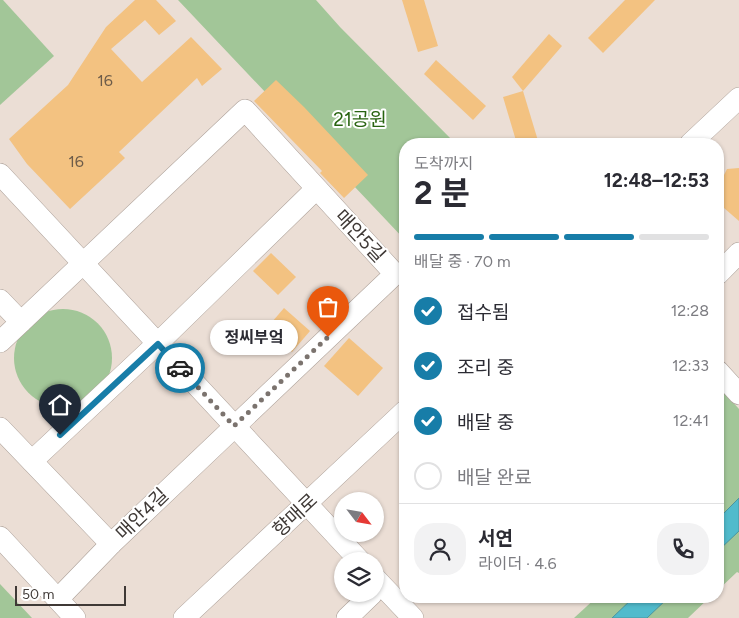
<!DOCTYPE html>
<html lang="ko">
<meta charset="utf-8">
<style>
body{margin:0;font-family:Figtree,"Noto Sans KR",sans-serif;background:#f2f2f3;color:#2b2b33;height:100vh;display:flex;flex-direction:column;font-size:19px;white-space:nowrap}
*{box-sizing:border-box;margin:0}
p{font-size:16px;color:#7c7c81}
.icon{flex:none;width:28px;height:28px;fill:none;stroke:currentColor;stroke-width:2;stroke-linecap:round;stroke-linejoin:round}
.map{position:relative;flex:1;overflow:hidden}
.drawer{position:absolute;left:399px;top:138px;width:325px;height:465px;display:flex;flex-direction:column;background:#fff;border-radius:20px;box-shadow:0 1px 4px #0004}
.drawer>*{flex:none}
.needle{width:32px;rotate:121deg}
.fabs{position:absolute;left:334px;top:492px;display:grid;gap:10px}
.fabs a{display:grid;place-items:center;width:50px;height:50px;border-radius:50%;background:#fff;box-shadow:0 1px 4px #0004;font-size:25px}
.scale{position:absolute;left:15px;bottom:12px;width:111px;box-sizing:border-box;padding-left:5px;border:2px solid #3f3936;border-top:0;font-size:14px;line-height:18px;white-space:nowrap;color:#3f3936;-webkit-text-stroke:4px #fff;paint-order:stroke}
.pin{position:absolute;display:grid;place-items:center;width:42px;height:42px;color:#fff;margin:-51px -21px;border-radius:50% 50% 50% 0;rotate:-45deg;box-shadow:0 0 5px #0007}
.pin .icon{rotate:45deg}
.courier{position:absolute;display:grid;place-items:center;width:50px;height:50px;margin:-25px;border:4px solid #177da8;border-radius:50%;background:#fff;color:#222;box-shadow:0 1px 6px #0007}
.bubble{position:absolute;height:35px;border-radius:18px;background:#fff;box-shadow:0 1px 4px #0004;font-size:16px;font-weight:700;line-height:35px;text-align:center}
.summary em{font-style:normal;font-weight:700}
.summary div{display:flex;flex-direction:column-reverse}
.summary{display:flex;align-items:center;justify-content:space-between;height:85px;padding:0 15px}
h1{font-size:32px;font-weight:700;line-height:38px}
.bar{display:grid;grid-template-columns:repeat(4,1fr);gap:8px 5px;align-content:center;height:60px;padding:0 15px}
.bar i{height:6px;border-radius:4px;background:#e1e1e2}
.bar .active{background:#177da8}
.bar p{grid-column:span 4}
.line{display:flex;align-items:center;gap:12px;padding:0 15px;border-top:1px solid #e1e1e2}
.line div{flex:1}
.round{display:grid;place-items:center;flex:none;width:52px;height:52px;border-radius:20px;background:#f2f2f3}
ol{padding:0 15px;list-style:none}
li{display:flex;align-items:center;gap:15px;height:55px}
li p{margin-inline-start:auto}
li .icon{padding:5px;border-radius:50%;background:#177da8;color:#fff;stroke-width:4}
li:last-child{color:#7c7c81}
li i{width:28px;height:28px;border:2px solid #e1e1e2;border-radius:50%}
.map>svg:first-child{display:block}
.green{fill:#a2c698}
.water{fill:#51bbcc;stroke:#4c949f}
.building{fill:#f3c281}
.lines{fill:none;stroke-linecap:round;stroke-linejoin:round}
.minor-casing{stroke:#aea29a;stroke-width:22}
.minor{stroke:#fff;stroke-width:21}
.done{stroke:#7b736e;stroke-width:5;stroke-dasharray:0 9}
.route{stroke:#177da8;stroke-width:6}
.labels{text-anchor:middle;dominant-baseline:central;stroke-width:4;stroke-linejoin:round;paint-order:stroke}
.number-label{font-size:16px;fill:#6c5b49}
.park-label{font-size:19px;fill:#296411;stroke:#fff}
.street-label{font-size:19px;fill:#3f3936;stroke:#fff}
</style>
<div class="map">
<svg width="739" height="618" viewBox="0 0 739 618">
<rect width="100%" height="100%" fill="#ebded5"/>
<!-- green -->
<g class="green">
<polygon points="0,0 3,0 54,56 0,105"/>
<polygon points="178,0 316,0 340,27 456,144 405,144 405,240"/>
<circle cx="63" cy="358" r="49"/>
<polygon points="718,386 739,409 739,573 737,572 718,590"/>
<polygon points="0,584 32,618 0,618"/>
<polygon points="598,596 711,596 688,618 574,618"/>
</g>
<!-- water -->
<g class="water">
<polygon points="739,498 739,531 718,551 718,519"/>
<polygon points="635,596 670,596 647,618 612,618"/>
</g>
<!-- building -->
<g class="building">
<polygon points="135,0 156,0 176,21 159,35 145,20 111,49 142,82 191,37 222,69 202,86 197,78 119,152 125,158 70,209 27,164 9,139 68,85 106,27"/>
<polygon points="402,0 424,0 438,46 418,52"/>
<polygon points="625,0 655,0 603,53 588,38"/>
<polygon points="549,34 562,46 523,91 512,77"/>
<polygon points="436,60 486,106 473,120 424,74"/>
<polygon points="276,80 304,107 368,175 344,198 320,173 322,171 254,101"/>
<polygon points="523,91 539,144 517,144 503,97"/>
<polygon points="739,168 739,221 724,208 718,187 727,169"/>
<polygon points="271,253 296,277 278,295 253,271"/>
<polygon points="284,308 310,331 292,352 266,329"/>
<polygon points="349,338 383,368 358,396 324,366"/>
</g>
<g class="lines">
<!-- minor casing -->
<g class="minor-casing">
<g id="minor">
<polyline points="690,144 739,98"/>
<polyline points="0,174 360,561"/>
<polyline points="718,274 739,253"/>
<polyline points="0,300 21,322"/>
<polyline points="0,342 245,110 395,274 111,544 0,428"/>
<polyline points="718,371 739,394"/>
<polyline points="32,461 158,343 316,189"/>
<polyline points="0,537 75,618"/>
<polyline points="375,578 413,618"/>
<polyline points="58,599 111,544"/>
<polyline points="184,618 405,411"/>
<polyline points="347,618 372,594"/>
</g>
</g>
<!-- minor -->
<use href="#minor" class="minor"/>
</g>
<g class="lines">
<!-- done -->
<polyline class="done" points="180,368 234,426 328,337"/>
<!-- route -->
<polyline class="route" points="60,435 158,344 180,368"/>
</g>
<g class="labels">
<!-- number labels -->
<g class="number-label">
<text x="105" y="80">16</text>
<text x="76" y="161">16</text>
</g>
<!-- park labels -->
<g class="park-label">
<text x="360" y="119">21공원</text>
</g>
<!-- street labels -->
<g class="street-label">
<text transform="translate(360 236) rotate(47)">매안5길</text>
<text transform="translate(142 514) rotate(-44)">매안4길</text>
<text transform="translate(295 515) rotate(-43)">향매로</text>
</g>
</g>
</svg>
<div class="fabs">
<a><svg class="needle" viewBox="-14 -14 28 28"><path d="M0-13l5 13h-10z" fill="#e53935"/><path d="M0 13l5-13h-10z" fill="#7c7c81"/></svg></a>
<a><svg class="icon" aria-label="layers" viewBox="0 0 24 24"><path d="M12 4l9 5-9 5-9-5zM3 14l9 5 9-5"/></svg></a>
</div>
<div class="scale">50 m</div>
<div class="pin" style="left:328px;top:337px;background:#ea580c"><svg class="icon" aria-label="bag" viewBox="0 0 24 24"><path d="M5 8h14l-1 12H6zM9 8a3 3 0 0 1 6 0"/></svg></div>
<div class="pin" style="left:60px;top:435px;background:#1f2937"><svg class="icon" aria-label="home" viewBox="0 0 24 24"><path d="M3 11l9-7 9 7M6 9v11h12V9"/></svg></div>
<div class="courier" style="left:180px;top:368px"><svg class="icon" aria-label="car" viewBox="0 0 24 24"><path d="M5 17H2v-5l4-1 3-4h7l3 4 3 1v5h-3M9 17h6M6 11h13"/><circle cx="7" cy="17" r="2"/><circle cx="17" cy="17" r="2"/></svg></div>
<div class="bubble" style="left:210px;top:320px;width:88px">정씨부엌</div>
<section class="drawer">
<div class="summary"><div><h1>2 분</h1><p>도착까지</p></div><em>12:48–12:53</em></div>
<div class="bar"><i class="active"></i><i class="active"></i><i class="active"></i><i></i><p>배달 중 · 70 m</p></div>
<ol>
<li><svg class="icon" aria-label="check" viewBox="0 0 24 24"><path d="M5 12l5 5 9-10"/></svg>접수됨<p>12:28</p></li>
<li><svg class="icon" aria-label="check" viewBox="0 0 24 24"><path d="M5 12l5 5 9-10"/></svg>조리 중<p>12:33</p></li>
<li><svg class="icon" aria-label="check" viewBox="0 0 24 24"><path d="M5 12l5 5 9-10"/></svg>배달 중<p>12:41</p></li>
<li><i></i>배달 완료</li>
</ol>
<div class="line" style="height:90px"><a class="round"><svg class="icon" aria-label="person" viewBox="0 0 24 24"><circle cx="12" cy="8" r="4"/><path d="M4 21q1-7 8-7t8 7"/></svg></a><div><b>서연</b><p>라이더 · 4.6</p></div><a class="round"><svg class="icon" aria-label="phone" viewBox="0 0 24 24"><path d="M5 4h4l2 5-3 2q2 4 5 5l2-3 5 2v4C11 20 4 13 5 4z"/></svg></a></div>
</section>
</div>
